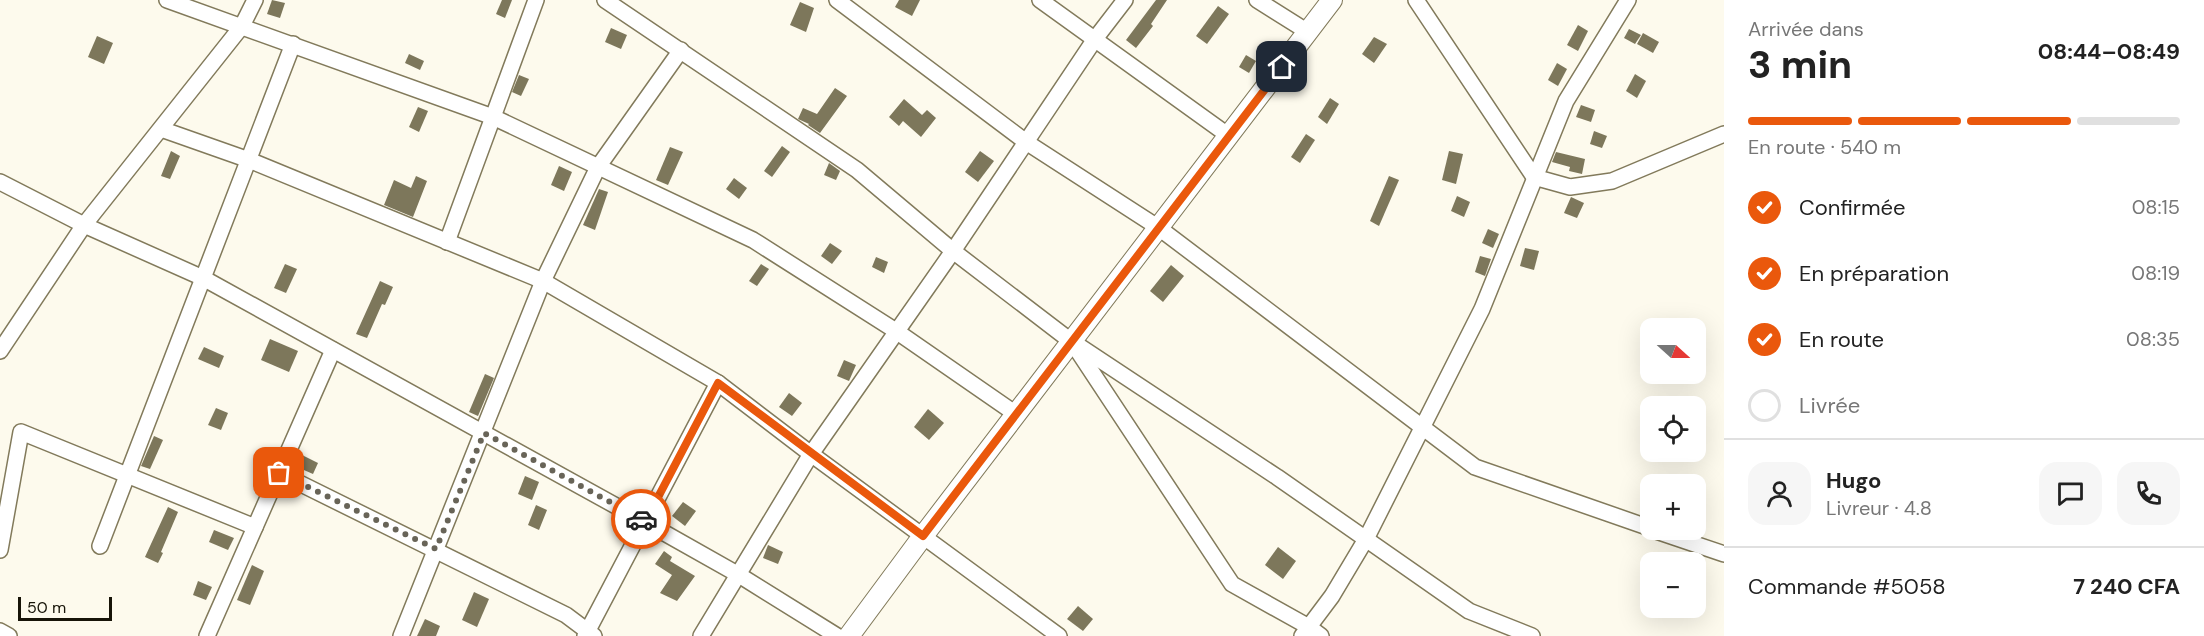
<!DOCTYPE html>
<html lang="fr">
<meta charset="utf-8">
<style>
body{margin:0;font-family:"DM Sans",sans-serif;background:#f6f6f6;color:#222;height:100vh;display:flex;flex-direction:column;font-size:22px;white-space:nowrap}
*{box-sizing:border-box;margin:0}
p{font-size:20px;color:#767676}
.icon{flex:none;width:33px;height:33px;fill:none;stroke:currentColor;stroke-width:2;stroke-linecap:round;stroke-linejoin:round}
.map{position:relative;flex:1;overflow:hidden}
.details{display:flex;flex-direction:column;background:#fff;width:480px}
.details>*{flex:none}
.needle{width:39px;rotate:111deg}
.fabs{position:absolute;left:1640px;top:318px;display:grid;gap:12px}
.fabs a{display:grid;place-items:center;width:66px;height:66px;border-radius:12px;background:#fff;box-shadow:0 6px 24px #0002;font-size:30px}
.scale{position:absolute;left:18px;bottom:15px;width:94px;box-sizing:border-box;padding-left:6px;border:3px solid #171408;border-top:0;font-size:16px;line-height:21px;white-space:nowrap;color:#171408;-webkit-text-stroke:4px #fdfaed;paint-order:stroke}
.pin{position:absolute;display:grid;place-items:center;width:51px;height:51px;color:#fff;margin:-26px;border-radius:12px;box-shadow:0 3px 9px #0006}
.courier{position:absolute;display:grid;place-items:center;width:60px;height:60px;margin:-30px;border:4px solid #ea580c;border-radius:50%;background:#fff;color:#222;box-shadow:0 2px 8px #0007}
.headline em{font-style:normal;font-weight:700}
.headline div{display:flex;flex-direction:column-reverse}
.headline{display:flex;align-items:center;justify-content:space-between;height:102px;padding:0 24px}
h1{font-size:39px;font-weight:700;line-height:45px}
.bar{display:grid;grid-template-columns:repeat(4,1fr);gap:9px 6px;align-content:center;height:72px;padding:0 24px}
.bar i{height:8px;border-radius:4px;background:#e0e0e0}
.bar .active{background:#ea580c}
.bar p{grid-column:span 4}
.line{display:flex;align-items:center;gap:15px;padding:0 24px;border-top:2px solid #e0e0e0}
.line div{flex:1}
.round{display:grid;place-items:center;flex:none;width:63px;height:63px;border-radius:18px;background:#f6f6f6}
ol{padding:0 24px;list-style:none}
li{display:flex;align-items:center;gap:18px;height:66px}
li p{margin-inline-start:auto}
li .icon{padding:6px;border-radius:50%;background:#ea580c;color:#fff;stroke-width:4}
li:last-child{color:#767676}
li i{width:33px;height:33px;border:3px solid #e0e0e0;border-radius:50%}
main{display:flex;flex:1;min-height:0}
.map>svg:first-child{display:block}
.building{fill:#7d775b}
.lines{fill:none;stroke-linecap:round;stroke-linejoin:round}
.minor-casing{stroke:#827a5b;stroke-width:18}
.major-casing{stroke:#827a5b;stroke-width:22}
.minor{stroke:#fff;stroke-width:15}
.major{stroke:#fff;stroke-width:20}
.done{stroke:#686458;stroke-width:6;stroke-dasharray:0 10.8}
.route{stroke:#ea580c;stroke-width:8}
</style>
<main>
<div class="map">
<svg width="1724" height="636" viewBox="0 0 1724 636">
<rect width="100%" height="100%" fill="#fdfaed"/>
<!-- building -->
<g class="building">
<polygon points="272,0 285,3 280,18 267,14"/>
<polygon points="502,0 512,0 505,18 496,14"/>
<polygon points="899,0 920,0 912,16 895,7"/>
<polygon points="1156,0 1167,0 1151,24 1153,26 1136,48 1126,40"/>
<polygon points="800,2 814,8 806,32 790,25"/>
<polygon points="1218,6 1229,14 1207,44 1196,36"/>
<polygon points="1578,25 1588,31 1578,51 1567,45"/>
<polygon points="611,28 627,35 621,49 605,42"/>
<polygon points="1629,29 1641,35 1635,44 1624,38"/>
<polygon points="1643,33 1659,42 1653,53 1637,44"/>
<polygon points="97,36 113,43 104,64 88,57"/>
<polygon points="1374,37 1387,44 1374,63 1362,54"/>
<polygon points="409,54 424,61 420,70 405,63"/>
<polygon points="1246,55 1256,61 1249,73 1239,67"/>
<polygon points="1557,63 1567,69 1558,86 1548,80"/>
<polygon points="1635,74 1646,81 1637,98 1626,91"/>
<polygon points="519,75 529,79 521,96 512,92"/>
<polygon points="835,88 847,96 820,133 808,125 809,124 798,119 803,108 817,114"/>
<polygon points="1330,98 1339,104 1327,124 1318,117"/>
<polygon points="904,99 922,115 927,110 936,118 921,137 903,121 899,126 889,117"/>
<polygon points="1581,105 1595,110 1591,122 1576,117"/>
<polygon points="418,107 428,111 419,132 409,127"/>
<polygon points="1594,131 1607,136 1602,148 1590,144"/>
<polygon points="1306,134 1315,140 1300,163 1291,157"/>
<polygon points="782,146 790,152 772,177 764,171"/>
<polygon points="670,147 683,152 668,185 656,180"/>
<polygon points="171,151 180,156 170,179 161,176"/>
<polygon points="980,151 994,161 978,182 965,172"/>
<polygon points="1449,151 1463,154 1456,184 1442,180"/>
<polygon points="1556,152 1585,159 1582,174 1569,171 1570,167 1552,162"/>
<polygon points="829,163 840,171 836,180 824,175"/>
<polygon points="559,166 572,172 564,191 551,185"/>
<polygon points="416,176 427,181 413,217 384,205 394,180 411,188"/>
<polygon points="1389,176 1399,180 1379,226 1370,221"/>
<polygon points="734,178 747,188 739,199 726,189"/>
<polygon points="599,189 608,192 595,230 583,225"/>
<polygon points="1457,196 1470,202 1464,217 1451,211"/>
<polygon points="1571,197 1584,203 1577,218 1564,213"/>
<polygon points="1488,229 1499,234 1493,248 1482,243"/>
<polygon points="830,243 842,251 832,264 821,256"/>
<polygon points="1525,248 1539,251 1534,270 1520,266"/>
<polygon points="1480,256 1491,259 1485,276 1475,272"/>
<polygon points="876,257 888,262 884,273 872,267"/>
<polygon points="285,264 297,269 286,293 274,288"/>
<polygon points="761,264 769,269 757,286 749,281"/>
<polygon points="1171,265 1184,276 1163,302 1150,291"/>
<polygon points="380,281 393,287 385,305 382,304 367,338 356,334"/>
<polygon points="270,339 298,351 289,372 261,360"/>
<polygon points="204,347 224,356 219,368 198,359"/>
<polygon points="844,360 856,365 849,381 837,376"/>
<polygon points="485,374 494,378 478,416 469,412"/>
<polygon points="789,393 802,403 792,416 779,407"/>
<polygon points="216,408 228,413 221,430 208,425"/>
<polygon points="928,409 944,423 929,440 914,427"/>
<polygon points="154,436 163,440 150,469 141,466"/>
<polygon points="302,455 318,463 313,474 297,467"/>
<polygon points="525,476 539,482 532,500 518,494"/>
<polygon points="683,502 696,511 685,526 672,516"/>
<polygon points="536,505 547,510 539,530 528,525"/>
<polygon points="168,507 178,512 161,552 163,553 158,563 145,557"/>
<polygon points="214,530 234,538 228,550 209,542"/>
<polygon points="768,545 783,552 778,564 763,558"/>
<polygon points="1278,547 1296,561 1283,579 1265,565"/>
<polygon points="664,551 672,557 670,561 695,576 677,601 660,593 672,575 655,564"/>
<polygon points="252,565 264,571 250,605 237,600"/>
<polygon points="198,581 212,587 206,600 193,595"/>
<polygon points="474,592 489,599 477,627 462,620"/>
<polygon points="1078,606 1093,619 1083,631 1067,619"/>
<polygon points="425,619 440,626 436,636 417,636"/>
</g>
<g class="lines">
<!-- minor casing -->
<g class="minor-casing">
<g id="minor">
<polyline points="167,0 493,117 753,240 896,331 1016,414"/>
<polyline points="605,0 857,170 953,251 1072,342 1232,584 1309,627 1321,636"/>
<polyline points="837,0 1026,142 1159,228 1475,467 1650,528"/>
<polyline points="1040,0 1229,136"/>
<polyline points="1257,0 1308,32"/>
<polyline points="1416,0 1534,177 1570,187 1612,181 1724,134"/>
<polyline points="161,129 249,160 543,281 718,383 811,454 1059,636"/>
<polyline points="0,182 84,225 203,278 645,522 739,575 837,636"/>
<polyline points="447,242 536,0"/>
<polyline points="1079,346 1277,477 1469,611 1532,636"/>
<polyline points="0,351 84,225 242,26 255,0"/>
<polyline points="279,473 566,615 594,636"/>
<polyline points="1653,530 1724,554"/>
<polyline points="100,546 293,44"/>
<polyline points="0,550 21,432 255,527"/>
<polyline points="0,631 9,636"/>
<polyline points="207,636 333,350"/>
<polyline points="401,636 543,281 598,167 681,50"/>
<polyline points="585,636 718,383"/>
<polyline points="701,636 811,454 953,251 1095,39 1125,0"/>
<polyline points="1302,636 1332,596 1366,539 1482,309 1566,101 1628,0"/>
</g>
</g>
<!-- major casing -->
<g class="major-casing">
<polyline id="major" points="849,636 923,536 1332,0"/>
</g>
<!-- minor -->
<use href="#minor" class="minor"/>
<!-- major -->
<use href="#major" class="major"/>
</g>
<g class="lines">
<!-- done -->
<polyline class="done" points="279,473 436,549 484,433 641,519"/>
<!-- route -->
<polyline class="route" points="641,519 645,522 718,383 923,536 1282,67"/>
</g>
</svg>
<div class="fabs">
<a><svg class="needle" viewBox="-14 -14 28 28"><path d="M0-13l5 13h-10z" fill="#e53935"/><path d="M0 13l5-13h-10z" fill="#767676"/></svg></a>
<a><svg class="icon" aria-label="locate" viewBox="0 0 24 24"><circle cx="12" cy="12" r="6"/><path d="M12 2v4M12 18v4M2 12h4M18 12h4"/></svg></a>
<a>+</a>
<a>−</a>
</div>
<div class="scale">50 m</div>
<div class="pin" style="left:279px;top:473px;background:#ea580c"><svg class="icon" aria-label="bag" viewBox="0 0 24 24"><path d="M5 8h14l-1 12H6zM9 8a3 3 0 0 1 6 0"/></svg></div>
<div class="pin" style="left:1282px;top:67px;background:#1f2937"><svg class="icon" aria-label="home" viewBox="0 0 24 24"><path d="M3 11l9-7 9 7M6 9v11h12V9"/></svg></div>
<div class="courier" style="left:641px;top:519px"><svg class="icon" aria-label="car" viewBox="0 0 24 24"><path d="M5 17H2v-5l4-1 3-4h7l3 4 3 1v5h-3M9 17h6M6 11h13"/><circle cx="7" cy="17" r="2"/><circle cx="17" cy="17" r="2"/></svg></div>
</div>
<section class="details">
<div class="headline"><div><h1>3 min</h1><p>Arrivée dans</p></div><em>08:44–08:49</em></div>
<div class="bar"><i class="active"></i><i class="active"></i><i class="active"></i><i></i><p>En route · 540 m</p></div>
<ol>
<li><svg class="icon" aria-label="check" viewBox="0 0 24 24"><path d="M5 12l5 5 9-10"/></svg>Confirmée<p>08:15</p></li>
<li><svg class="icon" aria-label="check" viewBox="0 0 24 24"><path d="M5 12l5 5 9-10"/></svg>En préparation<p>08:19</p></li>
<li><svg class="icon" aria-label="check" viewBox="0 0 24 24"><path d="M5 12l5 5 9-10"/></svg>En route<p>08:35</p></li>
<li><i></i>Livrée</li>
</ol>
<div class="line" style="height:108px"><a class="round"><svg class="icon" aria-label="person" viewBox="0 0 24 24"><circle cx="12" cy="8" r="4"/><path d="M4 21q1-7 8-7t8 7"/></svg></a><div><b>Hugo</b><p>Livreur · 4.8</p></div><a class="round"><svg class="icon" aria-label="chat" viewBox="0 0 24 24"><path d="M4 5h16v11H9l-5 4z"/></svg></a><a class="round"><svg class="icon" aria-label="phone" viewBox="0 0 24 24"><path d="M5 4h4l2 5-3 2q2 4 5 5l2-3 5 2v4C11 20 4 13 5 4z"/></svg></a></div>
<div class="line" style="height:78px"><div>Commande #5058</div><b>7 240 CFA</b></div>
</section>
</main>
